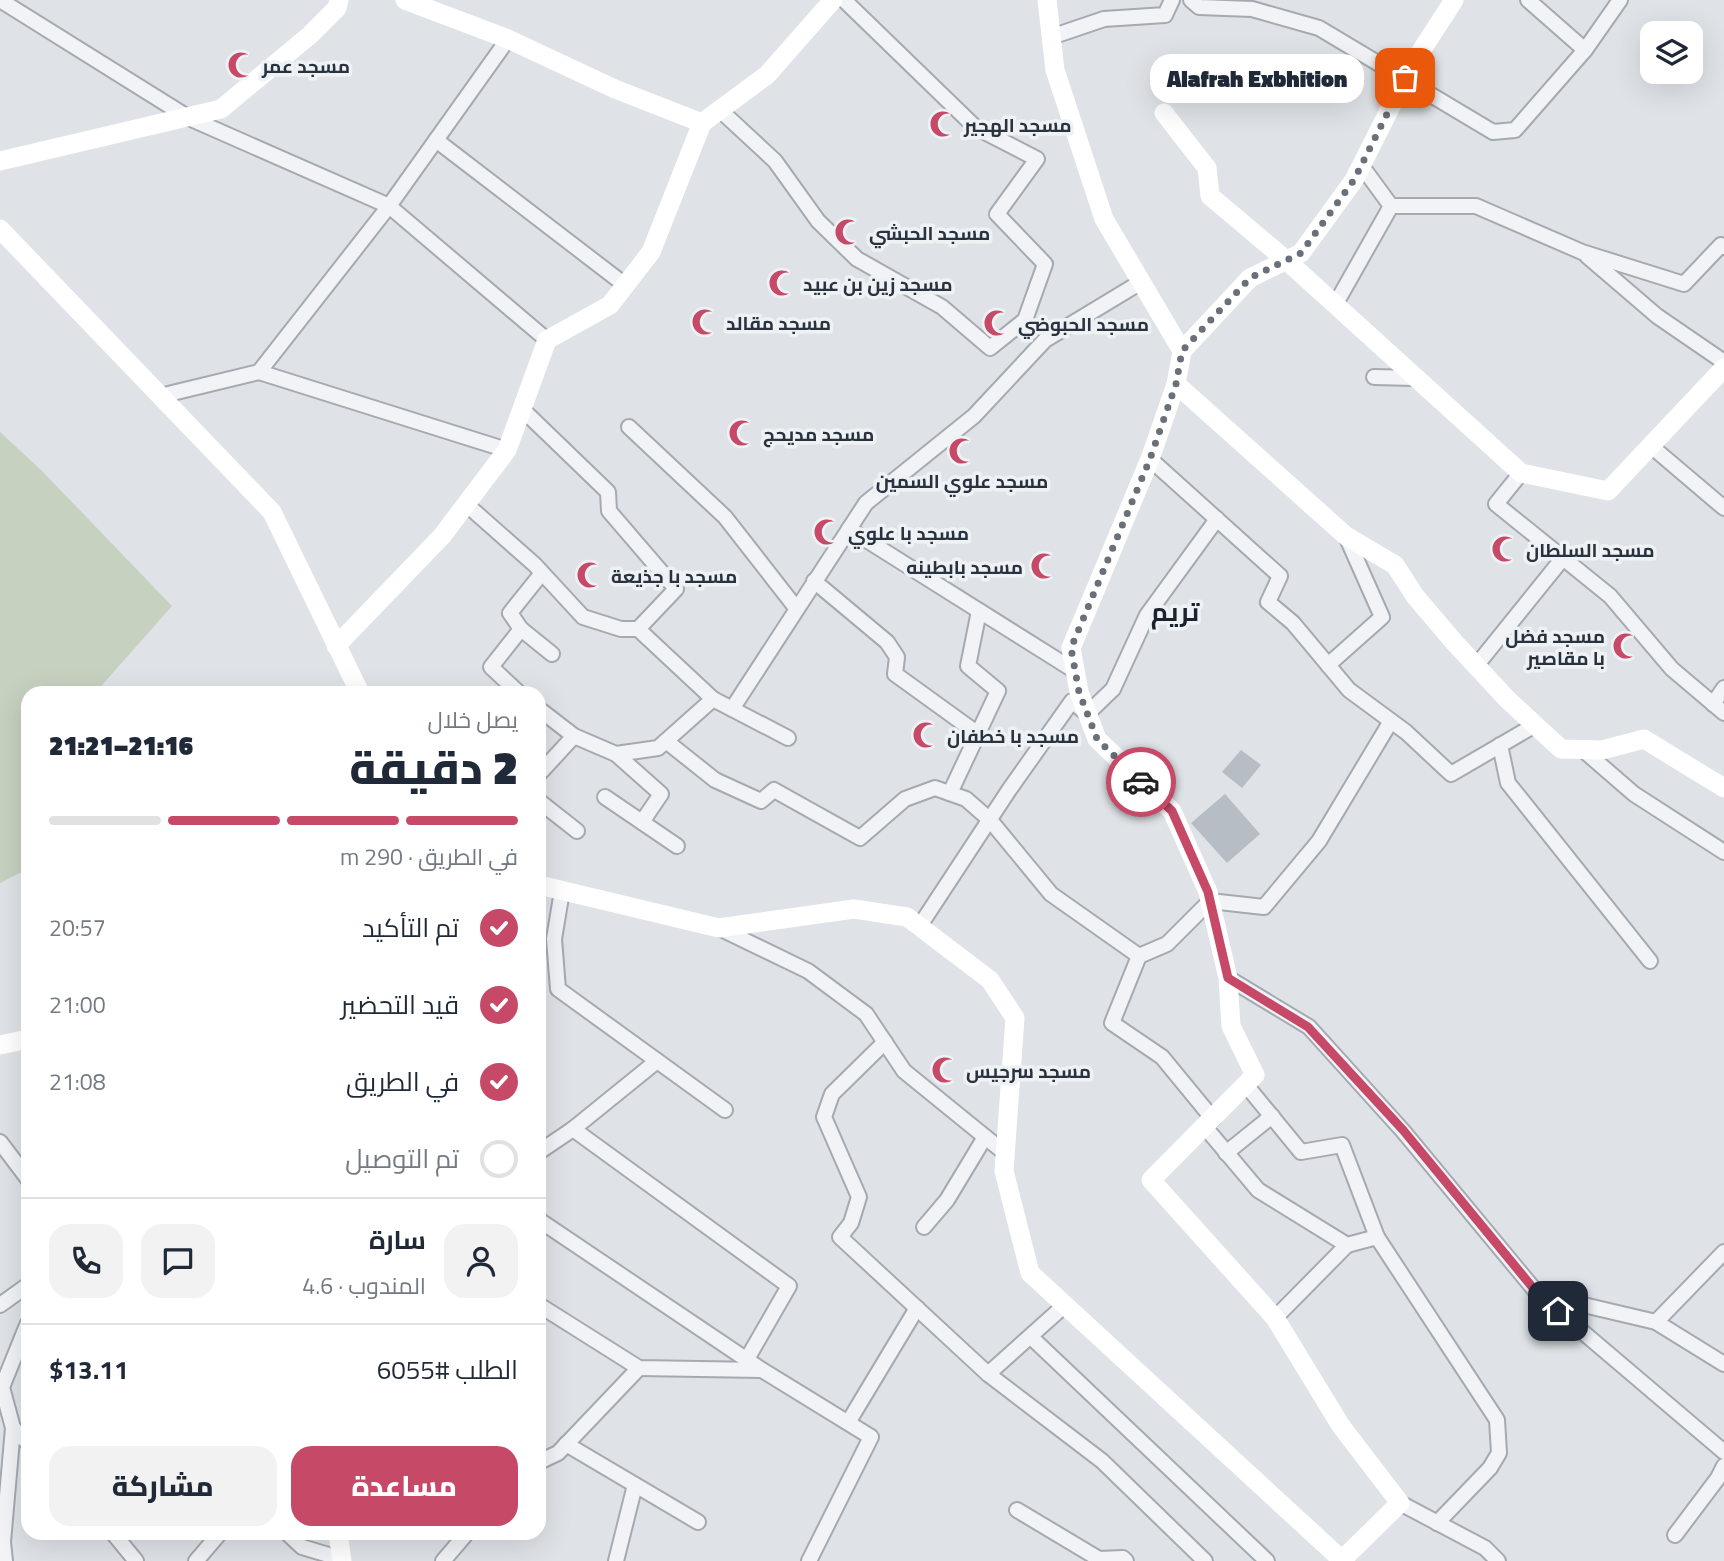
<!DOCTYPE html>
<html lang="ar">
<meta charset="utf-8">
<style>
body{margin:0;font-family:"Titillium Web",Cairo,sans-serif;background:#f2f2f3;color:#1f2937;direction:rtl;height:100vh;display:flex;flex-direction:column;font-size:26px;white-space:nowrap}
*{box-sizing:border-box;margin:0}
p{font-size:23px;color:#747a83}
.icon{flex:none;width:38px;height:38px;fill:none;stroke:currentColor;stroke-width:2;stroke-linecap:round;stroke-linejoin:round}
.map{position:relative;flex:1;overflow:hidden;direction:ltr}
.side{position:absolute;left:21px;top:686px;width:525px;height:854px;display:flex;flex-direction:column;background:#fff;border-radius:21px;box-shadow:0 7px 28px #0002;direction:rtl}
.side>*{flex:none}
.buttons{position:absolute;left:1640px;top:21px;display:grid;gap:14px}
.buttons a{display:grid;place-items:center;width:63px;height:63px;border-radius:14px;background:#fff;box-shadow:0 7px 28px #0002;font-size:35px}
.pin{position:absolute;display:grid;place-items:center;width:60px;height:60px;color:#fff;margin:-30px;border-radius:14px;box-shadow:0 4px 10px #0006}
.courier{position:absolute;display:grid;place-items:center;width:70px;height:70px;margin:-35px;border:5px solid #c74968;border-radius:50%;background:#fff;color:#222;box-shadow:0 2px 9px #0007}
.bubble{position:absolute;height:49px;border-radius:21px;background:#fff;box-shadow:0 7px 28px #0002;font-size:23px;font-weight:800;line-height:49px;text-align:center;direction:rtl}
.overview em{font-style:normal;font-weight:800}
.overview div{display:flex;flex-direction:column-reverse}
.overview{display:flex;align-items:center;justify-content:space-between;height:119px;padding:0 28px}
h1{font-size:46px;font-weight:800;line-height:52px}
.bar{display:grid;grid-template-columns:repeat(4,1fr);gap:10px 7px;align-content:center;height:84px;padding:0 28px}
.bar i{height:9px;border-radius:5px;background:#e0e1e3}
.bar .current{background:#c74968}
.bar p{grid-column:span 4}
.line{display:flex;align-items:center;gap:18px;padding:0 28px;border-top:2px solid #e0e1e3}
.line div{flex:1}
.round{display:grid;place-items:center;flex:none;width:74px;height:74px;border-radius:21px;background:#f2f2f3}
ol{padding:0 28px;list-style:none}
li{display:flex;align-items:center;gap:21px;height:77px}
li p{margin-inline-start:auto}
li .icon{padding:7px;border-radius:50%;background:#c74968;color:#fff;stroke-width:4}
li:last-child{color:#747a83}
li i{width:38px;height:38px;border:4px solid #e0e1e3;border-radius:50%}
.cta{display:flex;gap:14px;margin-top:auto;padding:14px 28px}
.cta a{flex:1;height:80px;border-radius:21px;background:#c74968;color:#fff;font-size:28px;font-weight:800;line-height:80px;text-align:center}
.cta a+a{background:#f2f2f3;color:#1f2937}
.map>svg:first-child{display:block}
.green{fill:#c6d1c0}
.building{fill:#b6bdc4}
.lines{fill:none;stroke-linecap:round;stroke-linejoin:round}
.street-casing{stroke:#a5aab1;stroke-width:18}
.street{stroke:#f1f3f6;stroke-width:14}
.secondary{stroke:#fff;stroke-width:19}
.done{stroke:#697079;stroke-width:7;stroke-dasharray:0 12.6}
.route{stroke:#c74968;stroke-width:9}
.labels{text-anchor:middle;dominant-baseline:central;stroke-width:7;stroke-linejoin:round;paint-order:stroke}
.poi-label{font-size:19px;font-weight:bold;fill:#29323e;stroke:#eef2f5;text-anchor:start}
.district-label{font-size:26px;font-weight:bold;fill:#1b232e;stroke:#eef2f5}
</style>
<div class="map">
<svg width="1724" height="1561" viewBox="0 0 1724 1561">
<rect width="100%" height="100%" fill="#dfe3e7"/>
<!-- green -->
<polygon class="green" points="0,432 41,470 172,606 95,693 28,693 28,869 0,883"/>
<!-- building -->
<g class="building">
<polygon points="1241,750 1261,765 1242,788 1222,772"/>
<polygon points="1225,794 1260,834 1227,863 1191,823"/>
</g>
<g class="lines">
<!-- street casing -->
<g class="street-casing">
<g id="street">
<polyline points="0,0 189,118 389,206 547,340"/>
<polyline points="1191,0 1199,7 1252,9 1319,28 1493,132 1515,130 1585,50 1620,0"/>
<polyline points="1528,0 1585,50"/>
<polyline points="1051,37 1104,19 1165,15 1172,0"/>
<polyline points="720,110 775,161 818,221 857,259 942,307 990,348 1025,320 1045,264 997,214 1037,159 975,127 844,0"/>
<polyline points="436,140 625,285"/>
<polyline points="1391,206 1476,206 1582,252 1684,284 1721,245 1724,247"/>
<polyline points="1587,256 1657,316 1724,362"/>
<polyline points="1335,305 1391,206 1361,165"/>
<polyline points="259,372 507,450"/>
<polyline points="1374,377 1414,378"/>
<polyline points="160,396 259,372 389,206 508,39"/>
<polyline points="522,409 608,492 609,511 676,589 638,629"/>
<polyline points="629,427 725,517 796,608"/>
<polyline points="1651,446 1724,508"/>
<polyline points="1150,459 1280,576 1268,602 1293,623 1349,690 1406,732 1451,774 1535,725"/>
<polyline points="1521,473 1496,504 1610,596 1672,669 1724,713"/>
<polyline points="466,504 535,565 583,617 621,629 638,629 713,699 788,738"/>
<polyline points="849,529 1075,671"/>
<polyline points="542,573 510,613 521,629 552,654"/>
<polyline points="814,581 887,642 897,657 895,674 978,734"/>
<polyline points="1328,665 1382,617 1346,536"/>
<polyline points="1476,666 1563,558"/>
<polyline points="519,693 491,667 521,629"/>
<polyline points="1713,704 1724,688"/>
<polyline points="539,709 574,736 616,754 658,748 713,699"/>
<polyline points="732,709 866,503 974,416 1045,340 1141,282"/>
<polyline points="666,741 715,780 761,801 774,790 860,838 905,799 935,788 966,799 990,820 1051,894 1139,956 1167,944 1210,901 1264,907 1319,841 1391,721"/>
<polyline points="1500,745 1508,783 1650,961"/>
<polyline points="1582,749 1634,794 1724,852"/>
<polyline points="616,754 661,794 642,822"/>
<polyline points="539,774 574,736"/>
<polyline points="950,793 998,691 968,666 979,611"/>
<polyline points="605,797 677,846"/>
<polyline points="539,801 577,831"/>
<polyline points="562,891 554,939 558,989 725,1110"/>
<polyline points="919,927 1009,790 1072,701 1087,714 1113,689 1147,615 1217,519"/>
<polyline points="719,928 808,971 866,1014 904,1071 1005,1153"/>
<polyline points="1139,956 1112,1023 1162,1057 1213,1119"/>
<polyline points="1228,978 1309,1027 1403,1131 1538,1294 1724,1452"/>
<polyline points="885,1042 832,1094 824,1117 859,1197 851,1223 840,1237 988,1374 1102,1461 1205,1561"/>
<polyline points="1246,1085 1301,1152 1342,1145 1377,1237"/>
<polyline points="1205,1127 1258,1190 1347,1245 1377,1237 1497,1420 1499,1453 1490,1468 1437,1523"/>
<polyline points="573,1129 657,1061"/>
<polyline points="0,1142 28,1179"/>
<polyline points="539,1152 573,1129 789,1286 747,1359"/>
<polyline points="1226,1153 1272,1116"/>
<polyline points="539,1220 762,1370 871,1437 809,1561"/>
<polyline points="924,1227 947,1200 985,1137"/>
<polyline points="1541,1295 1656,1322 1724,1364"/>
<polyline points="0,1305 28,1285"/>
<polyline points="539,1305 639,1368 761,1370"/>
<polyline points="1275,1318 1347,1245"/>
<polyline points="1656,1322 1724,1252"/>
<polyline points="1031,1337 1267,1561"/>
<polyline points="988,1374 1065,1305"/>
<polyline points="849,1421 917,1308"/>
<polyline points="13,1428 28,1443"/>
<polyline points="566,1444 698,1522"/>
<polyline points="539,1462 558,1453 639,1368"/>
<polyline points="1400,1503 1485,1548 1498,1561"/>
<polyline points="1017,1510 1099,1559 1123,1558 1126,1561"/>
<polyline points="113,1533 136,1561"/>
<polyline points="287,1533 302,1547 342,1559"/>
<polyline points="1675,1535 1718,1478 1724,1466"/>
<polyline points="5,1561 3,1542 13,1428 2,1387 28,1323"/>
<polyline points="196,1561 220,1533"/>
<polyline points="443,1561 467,1533"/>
<polyline points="616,1561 635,1485"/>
</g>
</g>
<!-- street -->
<use href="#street" class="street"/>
<!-- secondary -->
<g class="secondary">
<polyline points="405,0 508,39 615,89 702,123"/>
<polyline points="1047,0 1055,70 1104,219 1182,351"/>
<polyline points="1164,113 1207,168 1210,196 1286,260 1521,473 1608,491 1724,368"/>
<polyline points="0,161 221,109 310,35 337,8 339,0"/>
<polyline points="0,229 272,512 360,693"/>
<polyline points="1176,384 1346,536 1395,565 1415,596 1454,642 1507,699 1561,749 1602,750 1644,739 1724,788"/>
<polyline points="336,646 442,536 507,450 547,340 610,305 651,252 702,123 767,75 833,0"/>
<polyline points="539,885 719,928 854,909 907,917 990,980 1015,1018 1004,1171 1030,1273 1343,1561"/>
<polyline points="0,1045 28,1039"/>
<polyline points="338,1533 342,1561"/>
<polyline points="1342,1560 1400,1503 1341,1426 1275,1318 1151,1180 1255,1075 1231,1026 1228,978 1208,892 1172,811 1097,739 1079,692 1071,648 1150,459 1176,384 1182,351 1250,278 1301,253 1354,180 1412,65 1454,0"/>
</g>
</g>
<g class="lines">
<!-- done -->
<polyline class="done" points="1141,782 1097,739 1079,692 1071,648 1150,459 1176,384 1182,351 1250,278 1301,253 1354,180 1405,78"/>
<!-- route -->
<polyline class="route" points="1141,782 1172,811 1208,892 1228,978 1308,1027 1403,1130 1538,1294 1558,1311"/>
</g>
<!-- icons -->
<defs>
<g id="mosque-bare" transform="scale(2.1)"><path d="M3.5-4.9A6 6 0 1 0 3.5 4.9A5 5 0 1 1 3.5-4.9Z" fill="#c74968" stroke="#eef2f5" stroke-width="2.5" paint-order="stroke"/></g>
</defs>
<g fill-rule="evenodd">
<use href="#mosque-bare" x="241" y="65"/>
<use href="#mosque-bare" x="943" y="124"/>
<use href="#mosque-bare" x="848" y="232"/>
<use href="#mosque-bare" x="782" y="283"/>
<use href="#mosque-bare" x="705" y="322"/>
<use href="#mosque-bare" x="997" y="323"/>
<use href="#mosque-bare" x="742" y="433"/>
<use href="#mosque-bare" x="962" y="451"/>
<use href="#mosque-bare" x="827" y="532"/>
<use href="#mosque-bare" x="1505" y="549"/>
<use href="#mosque-bare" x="1044" y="566"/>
<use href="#mosque-bare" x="590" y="575"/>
<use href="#mosque-bare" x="1626" y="646"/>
<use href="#mosque-bare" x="926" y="735"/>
<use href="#mosque-bare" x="945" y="1070"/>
</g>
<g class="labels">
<!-- poi labels -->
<g class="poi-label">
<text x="262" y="65">مسجد عمر</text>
<text x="964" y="124">مسجد الهجير</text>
<text x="869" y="232">مسجد الحبشي</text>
<text x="803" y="283">مسجد زين بن عبيد</text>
<text x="726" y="322">مسجد مقالد</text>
<text x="1018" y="323">مسجد الحبوضي</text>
<text x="763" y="433">مسجد مديحج</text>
<text x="962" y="480" text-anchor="middle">مسجد علوي السمين</text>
<text x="848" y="532">مسجد با علوي</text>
<text x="1526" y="549">مسجد السلطان</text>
<text x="1023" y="566" text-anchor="end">مسجد بابطينه</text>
<text x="611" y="575">مسجد با جذيعة</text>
<text x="1605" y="635" text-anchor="end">مسجد فضل<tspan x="1605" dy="22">با مقاصير</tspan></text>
<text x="947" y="735">مسجد با خطفان</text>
<text x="966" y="1070">مسجد سرجيس</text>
</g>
<!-- district labels -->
<g class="district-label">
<text x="1175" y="611">تريم</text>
</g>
</g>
</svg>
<div class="buttons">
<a><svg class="icon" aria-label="layers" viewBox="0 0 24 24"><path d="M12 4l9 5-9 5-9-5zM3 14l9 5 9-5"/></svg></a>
</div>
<div class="pin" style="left:1405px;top:78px;background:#ea580c"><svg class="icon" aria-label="bag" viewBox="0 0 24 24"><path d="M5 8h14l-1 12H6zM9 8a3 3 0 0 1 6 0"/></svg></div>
<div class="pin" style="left:1558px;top:1311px;background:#1f2937"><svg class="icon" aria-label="home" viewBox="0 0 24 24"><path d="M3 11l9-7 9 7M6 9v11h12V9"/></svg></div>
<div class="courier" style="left:1141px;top:782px"><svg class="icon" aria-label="car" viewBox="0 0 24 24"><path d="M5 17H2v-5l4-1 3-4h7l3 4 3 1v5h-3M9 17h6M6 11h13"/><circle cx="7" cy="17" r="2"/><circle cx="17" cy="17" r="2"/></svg></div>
<div class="bubble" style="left:1150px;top:54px;width:214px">Alafrah Exbhition</div>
<section class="side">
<div class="overview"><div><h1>2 دقيقة</h1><p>يصل خلال</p></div><em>21:16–21:21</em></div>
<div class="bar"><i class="current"></i><i class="current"></i><i class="current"></i><i></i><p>في الطريق · 290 m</p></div>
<ol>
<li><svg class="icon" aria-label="check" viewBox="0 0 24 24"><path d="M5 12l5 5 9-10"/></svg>تم التأكيد<p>20:57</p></li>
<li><svg class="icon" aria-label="check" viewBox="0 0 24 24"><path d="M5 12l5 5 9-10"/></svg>قيد التحضير<p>21:00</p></li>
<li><svg class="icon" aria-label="check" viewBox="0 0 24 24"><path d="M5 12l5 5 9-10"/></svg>في الطريق<p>21:08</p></li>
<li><i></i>تم التوصيل</li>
</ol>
<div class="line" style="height:126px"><a class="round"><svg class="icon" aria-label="person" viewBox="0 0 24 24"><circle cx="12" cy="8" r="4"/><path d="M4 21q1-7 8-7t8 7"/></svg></a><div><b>سارة</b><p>المندوب · 4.6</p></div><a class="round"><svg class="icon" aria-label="chat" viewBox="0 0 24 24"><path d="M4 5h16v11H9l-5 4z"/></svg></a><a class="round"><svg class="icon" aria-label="phone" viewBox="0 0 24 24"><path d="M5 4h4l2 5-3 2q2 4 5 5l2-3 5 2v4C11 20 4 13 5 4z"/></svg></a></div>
<div class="line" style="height:91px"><div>الطلب #6055</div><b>$13.11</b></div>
<div class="cta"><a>مساعدة</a><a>مشاركة</a></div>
</section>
</div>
